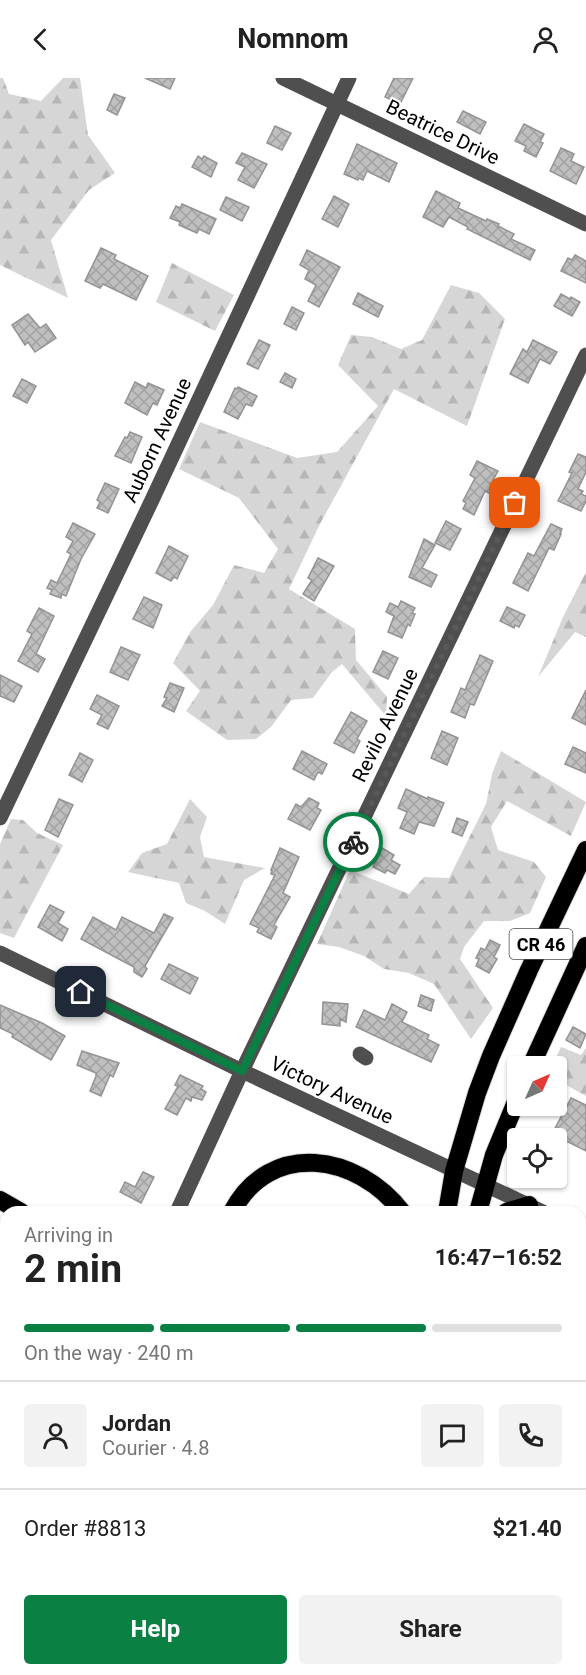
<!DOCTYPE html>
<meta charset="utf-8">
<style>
body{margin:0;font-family:Roboto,sans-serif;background:#f2f2f2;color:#222;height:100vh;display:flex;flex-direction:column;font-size:22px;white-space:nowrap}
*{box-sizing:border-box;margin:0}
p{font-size:20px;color:#767676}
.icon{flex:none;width:33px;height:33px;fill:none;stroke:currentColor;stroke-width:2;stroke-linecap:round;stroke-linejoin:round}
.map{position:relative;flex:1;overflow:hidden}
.details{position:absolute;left:0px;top:1128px;width:586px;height:470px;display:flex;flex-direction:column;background:#fff;border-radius:18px 18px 0 0;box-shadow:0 2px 4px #0004}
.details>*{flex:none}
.needle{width:39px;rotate:45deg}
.tools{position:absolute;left:507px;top:978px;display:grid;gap:12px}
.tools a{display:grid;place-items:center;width:60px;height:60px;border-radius:6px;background:#fff;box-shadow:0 2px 4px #0004;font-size:30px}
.pin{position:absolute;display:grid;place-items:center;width:51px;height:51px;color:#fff;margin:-26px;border-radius:12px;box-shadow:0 3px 9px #0006}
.courier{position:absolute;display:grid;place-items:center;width:60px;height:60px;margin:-30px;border:4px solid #0b8043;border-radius:50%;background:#fff;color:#222;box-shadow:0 2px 8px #0007}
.summary em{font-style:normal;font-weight:700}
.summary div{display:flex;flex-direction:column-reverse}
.summary{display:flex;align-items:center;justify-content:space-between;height:102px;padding:0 24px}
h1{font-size:39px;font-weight:700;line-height:45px}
.bar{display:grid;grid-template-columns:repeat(4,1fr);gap:9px 6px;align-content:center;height:72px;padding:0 24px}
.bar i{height:8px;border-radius:4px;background:#e0e0e0}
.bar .on{background:#0b8043}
.bar p{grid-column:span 4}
.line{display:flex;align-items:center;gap:15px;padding:0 24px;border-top:2px solid #e0e0e0}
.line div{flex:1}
.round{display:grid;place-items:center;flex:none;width:63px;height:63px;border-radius:6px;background:#f2f2f2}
.cta{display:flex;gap:12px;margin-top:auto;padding:12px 24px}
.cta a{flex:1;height:69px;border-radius:6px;background:#0b8043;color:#fff;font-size:24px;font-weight:700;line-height:69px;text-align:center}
.cta a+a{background:#f2f2f2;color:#222}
header{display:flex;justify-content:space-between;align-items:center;height:78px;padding:0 24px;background:#fff;font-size:27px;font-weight:700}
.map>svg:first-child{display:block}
.grass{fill:url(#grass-dots)}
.forest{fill:url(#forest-firs)}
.building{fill:url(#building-cross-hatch);stroke:#939393;stroke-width:1.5}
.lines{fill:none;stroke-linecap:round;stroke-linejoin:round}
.highway-casing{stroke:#dbdbdb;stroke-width:20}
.minor{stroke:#4f4f4f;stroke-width:15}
.highway{stroke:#000;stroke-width:18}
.done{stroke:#595959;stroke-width:6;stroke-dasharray:0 10.8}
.route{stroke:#0b8043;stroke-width:8}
.labels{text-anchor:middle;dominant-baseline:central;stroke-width:4.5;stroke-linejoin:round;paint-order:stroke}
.shield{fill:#fff;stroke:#4c4c4c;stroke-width:1.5}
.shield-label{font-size:18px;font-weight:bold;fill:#000}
.street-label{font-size:20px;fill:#000;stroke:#fff}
</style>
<header><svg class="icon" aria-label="back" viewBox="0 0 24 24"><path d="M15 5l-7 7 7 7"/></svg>Nomnom<svg class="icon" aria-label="person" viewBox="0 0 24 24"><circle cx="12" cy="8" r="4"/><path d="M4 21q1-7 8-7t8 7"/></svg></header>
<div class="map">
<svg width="586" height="1597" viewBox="0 0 586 1597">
<defs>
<pattern id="grass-dots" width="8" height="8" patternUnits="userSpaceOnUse" patternTransform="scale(1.5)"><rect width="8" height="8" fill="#d6d6d6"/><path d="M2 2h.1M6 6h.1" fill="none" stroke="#b6b6b6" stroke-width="1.8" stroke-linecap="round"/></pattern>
<pattern id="forest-firs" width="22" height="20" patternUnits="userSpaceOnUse" patternTransform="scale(1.5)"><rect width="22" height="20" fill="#d6d6d6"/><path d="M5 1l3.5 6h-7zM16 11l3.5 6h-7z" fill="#b6b6b6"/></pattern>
<pattern id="building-cross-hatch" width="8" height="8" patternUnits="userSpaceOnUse" patternTransform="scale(1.5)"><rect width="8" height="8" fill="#bfbfbf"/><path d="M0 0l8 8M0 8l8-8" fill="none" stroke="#a2a2a2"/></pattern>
</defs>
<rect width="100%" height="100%" fill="#fff"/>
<!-- grass -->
<polygon class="grass" points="83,1592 195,1592 204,1597 90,1597"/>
<!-- forest -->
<g class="forest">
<polygon points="0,0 3,0 9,16 41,23 63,0 80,0 88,57 115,95 89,112 51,162 68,220 0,187"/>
<polygon points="172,185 234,217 215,253 156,224"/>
<polygon points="451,207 479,215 505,241 467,348 394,311 320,446 289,511 355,551 356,582 387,619 386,638 342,586 332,594 313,620 291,622 271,649 256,661 227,662 186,633 200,613 173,585 191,553 213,527 234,487 264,495 278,471 239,420 179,391 200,344 297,380 337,374 378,328 338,287 351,257 372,259 401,271 422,262"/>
<polygon points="586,494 586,559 575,554 538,599 563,539"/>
<polygon points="501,673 586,724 571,758 507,723 491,749 498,772 534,784 546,799 530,835 510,843 484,843 464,869 460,881 493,930 471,961 434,906 409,895 384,891 364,878 339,869 317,866 350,792 409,816 424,799 449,800 486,726 492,696"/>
<polygon points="190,721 207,739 200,759 204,779 265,790 244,802 225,846 205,833 186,825 179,805 128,794 142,775 167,766"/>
<polygon points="11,741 23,742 37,755 63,767 14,860 0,855 0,766"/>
<polygon points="561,969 581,977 586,970 586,1018 559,1003 557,1000 556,988 552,988"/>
<polygon points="0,1256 6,1269 6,1407 0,1388"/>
<polygon points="6,1533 6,1592 83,1592 90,1597 0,1597 0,1543"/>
</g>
<!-- building -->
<g class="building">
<polygon points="145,0 175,0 170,11"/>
<polygon points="394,0 413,0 400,26 385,19"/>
<polygon points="114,16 125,20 117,37 107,32"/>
<polygon points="463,33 486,44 480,56 457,44"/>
<polygon points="524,46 544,56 540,64 543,65 536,79 524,73 526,68 515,63"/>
<polygon points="275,48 291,55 282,72 267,65"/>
<polygon points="357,66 397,85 389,104 367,93 363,102 359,100 358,102 344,96"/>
<polygon points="561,70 574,76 571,83 584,89 576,106 550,93"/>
<polygon points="242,75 267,86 254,110 238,102 245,89 236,85"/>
<polygon points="198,78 202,81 204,78 217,85 211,99 192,89"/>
<polygon points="436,113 460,125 458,130 486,143 487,141 499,146 498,148 514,156 511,161 535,172 530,182 467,151 468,149 449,139 443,149 423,139"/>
<polygon points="334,118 349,126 338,149 322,141"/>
<polygon points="226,119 249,129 242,143 220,132"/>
<polygon points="182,126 216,141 209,156 199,151 197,155 179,147 180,144 170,140 176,128 180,130"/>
<polygon points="101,170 116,177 114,181 148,198 136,222 103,206 100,210 85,203"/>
<polygon points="307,172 340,189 319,229 308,223 316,207 305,201 309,192 300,187"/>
<polygon points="575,177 586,183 586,205 561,193 568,180 572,182"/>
<polygon points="358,215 383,228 378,239 353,226"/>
<polygon points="561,216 570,221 571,219 580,224 572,238 554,228"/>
<polygon points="292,229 304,235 296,252 284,246"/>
<polygon points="28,236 40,250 46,246 56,260 35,274 28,264 25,267 12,247"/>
<polygon points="259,262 270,267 258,291 247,286"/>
<polygon points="533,262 557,274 550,286 540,281 528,305 510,296 523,271 527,274"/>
<polygon points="285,295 296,301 292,310 280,304"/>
<polygon points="22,301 36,308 27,325 13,318"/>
<polygon points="135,304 146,310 148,305 164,312 157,327 153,325 147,337 125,325"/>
<polygon points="238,309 257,318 252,328 246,326 238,341 224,334 235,310 237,311"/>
<polygon points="130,354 142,359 131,385 115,378 125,359 127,360"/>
<polygon points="578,376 586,379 586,394 578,411 583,413 581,416 586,418 586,423 581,433 558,423 572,395 569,394"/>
<polygon points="477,383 498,393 493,402 497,404 491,416 485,413 474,437 463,431 466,425 463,423 475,400 470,397"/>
<polygon points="105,405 119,411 108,435 97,430 100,424 97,422"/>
<polygon points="446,443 461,451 450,472 435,465"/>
<polygon points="73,445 95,456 81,481 66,518 62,516 61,520 50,516 52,512 47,510 51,502 57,505 71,476 67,474 73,463 66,459"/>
<polygon points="551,446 562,451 560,456 561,456 554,472 549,470 528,513 513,505 528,475 534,478"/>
<polygon points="424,461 435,467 422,490 437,497 431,509 409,499"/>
<polygon points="169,468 188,478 177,501 174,499 171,503 156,495"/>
<polygon points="318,480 334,488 314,523 303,516 312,502 308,500"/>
<polygon points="144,519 162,527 153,550 133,541"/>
<polygon points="401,523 415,530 412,535 415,536 410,548 408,546 402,560 388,554 394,538 386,534 390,525 398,529"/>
<polygon points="507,529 525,537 519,549 515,547 514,550 500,543"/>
<polygon points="39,530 54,538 36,576 45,581 38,594 18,583 32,556 27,553"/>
<polygon points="121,569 140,577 128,602 110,594"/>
<polygon points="383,573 398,580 388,601 373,594"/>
<polygon points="480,577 493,583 474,627 470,626 465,640 451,634 461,610 465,612"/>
<polygon points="0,597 22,608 14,624 0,618"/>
<polygon points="170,605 184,610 174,634 162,628 167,620 164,619"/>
<polygon points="586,612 586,647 572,640"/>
<polygon points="97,617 119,628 108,651 97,646 102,637 90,631"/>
<polygon points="351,634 367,643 357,661 360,663 354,675 334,665"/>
<polygon points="442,653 458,660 447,687 431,680"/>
<polygon points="573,669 586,675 586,695 565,686"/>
<polygon points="302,673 327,686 322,696 318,694 314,702 293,691"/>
<polygon points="80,675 93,682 82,704 69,697"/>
<polygon points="406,711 428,721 428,719 444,725 434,748 419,744 414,756 400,750 407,734 398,730"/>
<polygon points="309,720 319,725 317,730 321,732 310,752 288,741 296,726 301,729"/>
<polygon points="59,721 73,727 58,759 45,752"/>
<polygon points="457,740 468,744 462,758 452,754"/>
<polygon points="280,770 299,779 283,815 290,819 274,847 277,849 271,861 257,854 259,850 250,846 275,797 271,796 272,792 271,792"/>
<polygon points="382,770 394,777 391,782 400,787 395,796 387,792 385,795 373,789"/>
<polygon points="50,827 64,834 58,845 68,851 62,863 38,849"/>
<polygon points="164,836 173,840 145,888 147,891 142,899 134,894 134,889 81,861 93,839 116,852 122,839 154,855"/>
<polygon points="490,862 500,867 494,879 497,881 489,895 476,888 479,881 476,880 481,870 485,872"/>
<polygon points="169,886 198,900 190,916 161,901"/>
<polygon points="421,917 434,922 431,933 418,928"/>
<polygon points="323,924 348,926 346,944 340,941 340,948 322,946"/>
<polygon points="392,926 407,934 402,944 429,957 427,961 439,967 431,984 356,949 364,932 385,942"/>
<polygon points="0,927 42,945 65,958 51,982 12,959 13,956 0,950"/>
<polygon points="573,949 586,956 580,970 566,962"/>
<polygon points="82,973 119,985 113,999 110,997 101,1018 90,1013 96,998 96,995 77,987"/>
<polygon points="180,997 203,1008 201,1011 206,1014 202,1022 192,1019 191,1023 186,1020 177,1037 165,1031 178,1008 175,1007"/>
<polygon points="571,1020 586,1027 586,1073 552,1056"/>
<polygon points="143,1094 154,1099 141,1125 120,1114 125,1104 135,1109"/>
</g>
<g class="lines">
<!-- highway casing -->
<g class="highway-casing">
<g id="highway">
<polyline points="531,988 586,868"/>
<polyline points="0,1122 21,1134"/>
<path d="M 232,1134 C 270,1061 358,1076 402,1134"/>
<polyline points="447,1134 454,1093 477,1015 491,978 529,892 586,772"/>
<polyline points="478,1134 494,1077 518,1019"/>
<polyline points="506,1134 529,1127"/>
<polyline points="0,1180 6,1183"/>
<polyline points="580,1206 586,1208"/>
<polyline points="0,1211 6,1220"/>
<polyline points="580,1422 586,1425"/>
<polyline points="580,1482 586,1486"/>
<polyline points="279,1592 290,1597"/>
<polyline points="441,1592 444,1597"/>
<polyline points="371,1597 372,1592"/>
<polyline points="388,1597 389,1592"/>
<polyline points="406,1597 407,1592"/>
</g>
</g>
<!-- minor -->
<g class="minor">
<polyline points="283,0 586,146"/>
<polyline points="0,740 152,422 349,0"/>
<polyline points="0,875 242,993 543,1134"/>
<polyline points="360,976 366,980"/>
<polyline points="177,1134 242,993 586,277"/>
<polyline points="580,1152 586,1155"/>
<polyline points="0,1512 6,1501"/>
</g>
<!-- highway -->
<use href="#highway" class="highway"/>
</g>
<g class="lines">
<!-- done -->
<polyline class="done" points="353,764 515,425"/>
<!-- route -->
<polyline class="route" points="81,914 242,993 353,764"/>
</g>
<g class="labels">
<!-- shield labels -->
<rect class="shield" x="509.5" y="851" width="63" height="30" rx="4.5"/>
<g class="shield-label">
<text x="541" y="866">CR 46</text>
</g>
<!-- street labels -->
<g class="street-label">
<text transform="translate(443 54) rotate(26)">Beatrice Drive</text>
<text transform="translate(157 362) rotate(-65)">Auborn Avenue</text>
<text transform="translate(385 647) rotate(-64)">Revilo Avenue</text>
<text transform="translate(332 1012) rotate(25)">Victory Avenue</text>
</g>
</g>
</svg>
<div class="tools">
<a><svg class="needle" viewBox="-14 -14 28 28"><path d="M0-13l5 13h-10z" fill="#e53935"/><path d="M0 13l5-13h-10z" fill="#767676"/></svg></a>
<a><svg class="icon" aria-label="locate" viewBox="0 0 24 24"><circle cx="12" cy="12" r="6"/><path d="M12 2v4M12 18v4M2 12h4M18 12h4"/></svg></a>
</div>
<div class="pin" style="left:515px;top:425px;background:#ea580c"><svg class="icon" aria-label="bag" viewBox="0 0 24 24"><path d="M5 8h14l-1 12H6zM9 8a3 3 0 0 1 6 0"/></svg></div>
<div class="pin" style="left:81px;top:914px;background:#1f2937"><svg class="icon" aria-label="home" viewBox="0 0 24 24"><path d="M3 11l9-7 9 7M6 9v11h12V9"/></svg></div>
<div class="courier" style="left:353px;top:764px"><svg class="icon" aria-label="bike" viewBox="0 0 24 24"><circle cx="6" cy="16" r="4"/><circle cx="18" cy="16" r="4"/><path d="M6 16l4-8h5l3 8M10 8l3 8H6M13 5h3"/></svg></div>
<section class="details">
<div class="summary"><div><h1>2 min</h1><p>Arriving in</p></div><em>16:47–16:52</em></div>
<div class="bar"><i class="on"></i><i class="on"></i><i class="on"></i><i></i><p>On the way · 240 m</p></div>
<div class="line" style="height:108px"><a class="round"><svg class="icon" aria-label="person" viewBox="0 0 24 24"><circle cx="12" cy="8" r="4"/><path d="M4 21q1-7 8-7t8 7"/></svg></a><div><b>Jordan</b><p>Courier · 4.8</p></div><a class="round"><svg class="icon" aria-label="chat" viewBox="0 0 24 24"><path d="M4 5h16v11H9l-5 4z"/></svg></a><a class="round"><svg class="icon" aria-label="phone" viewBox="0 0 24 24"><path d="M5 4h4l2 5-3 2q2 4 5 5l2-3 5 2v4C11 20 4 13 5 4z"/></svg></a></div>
<div class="line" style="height:78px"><div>Order #8813</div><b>$21.40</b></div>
<div class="cta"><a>Help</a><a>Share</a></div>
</section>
</div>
